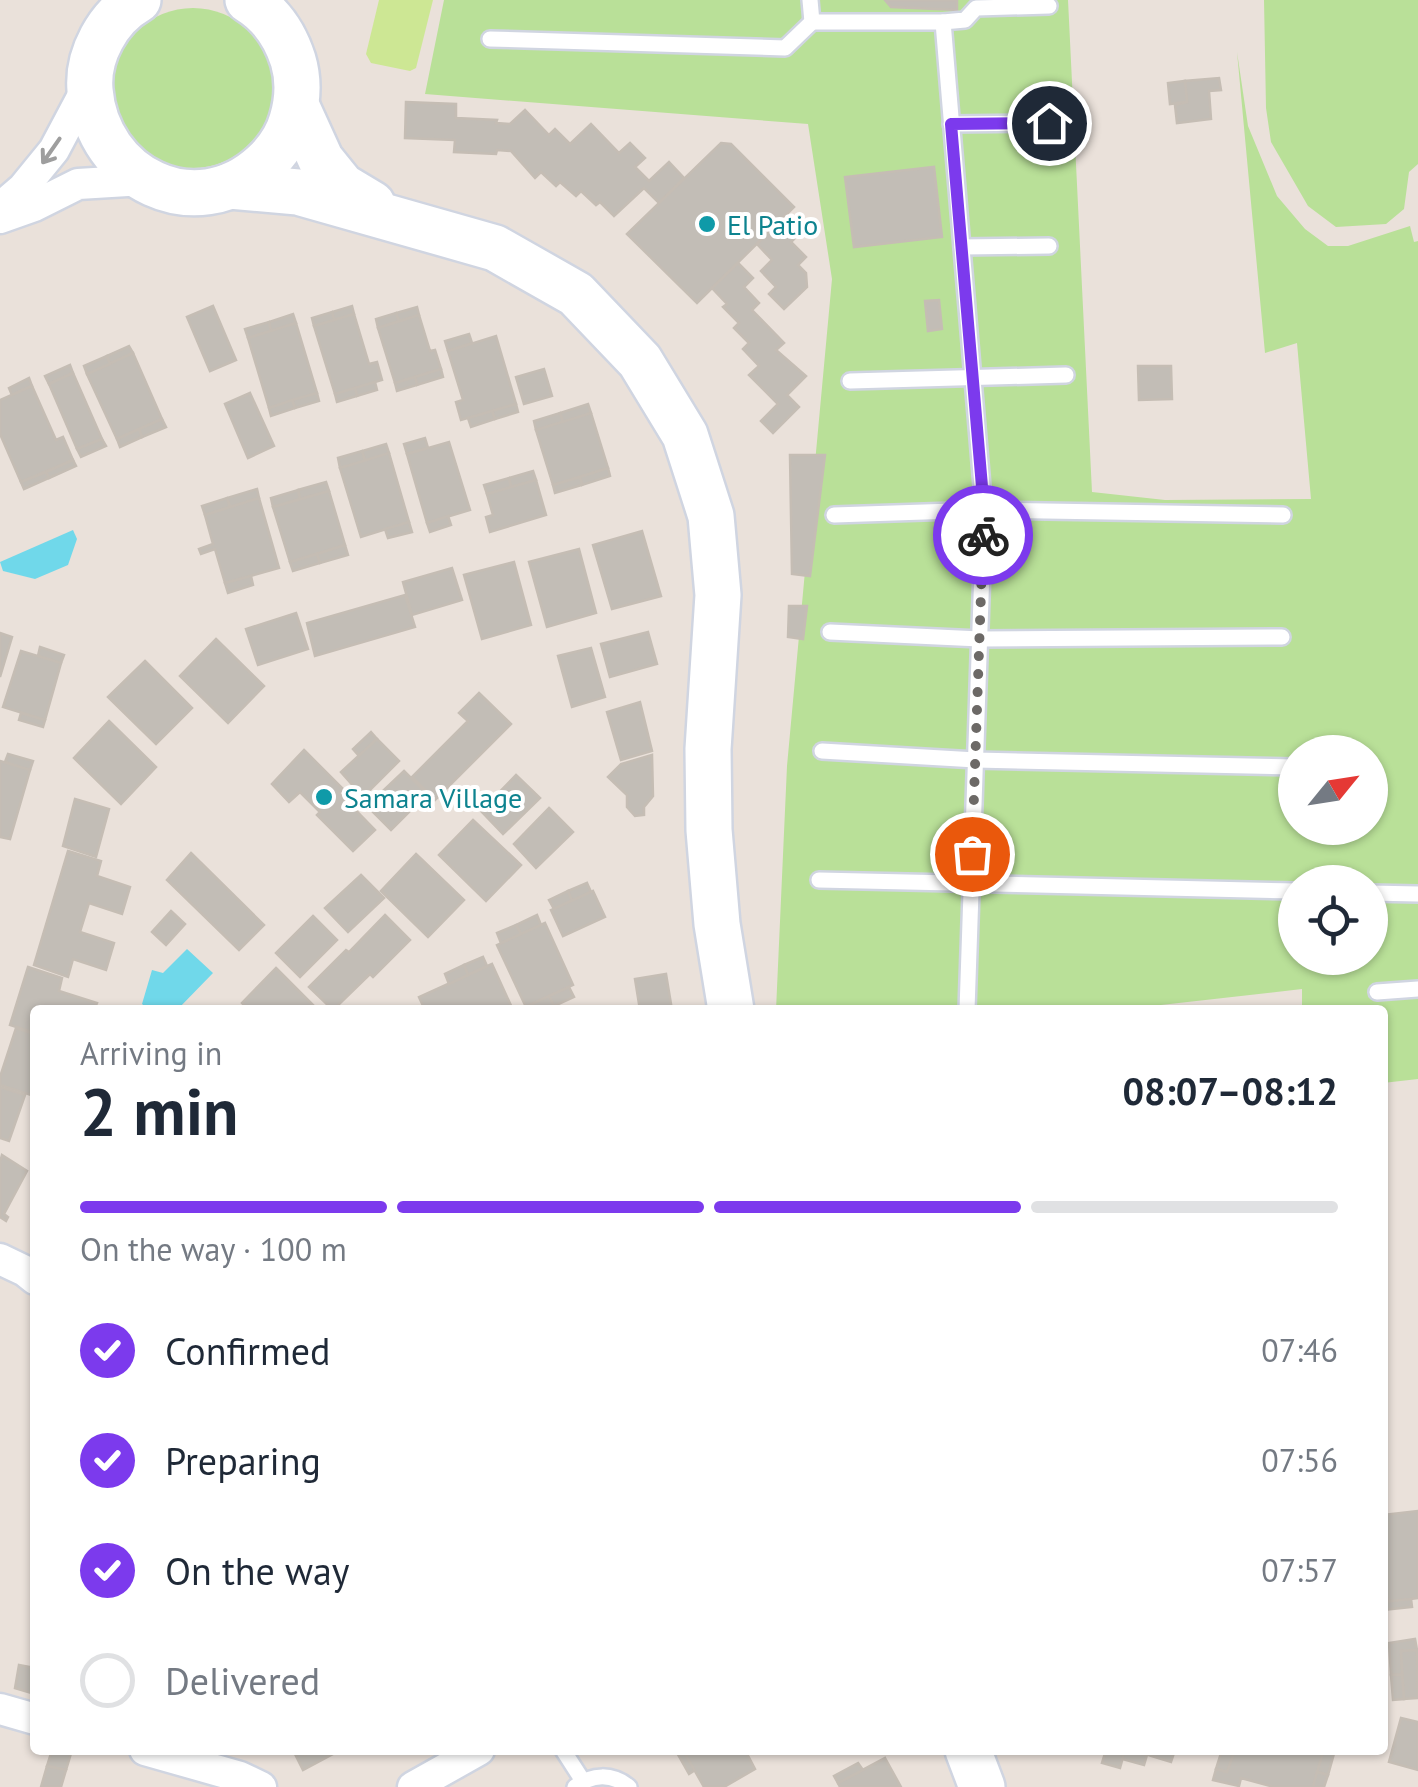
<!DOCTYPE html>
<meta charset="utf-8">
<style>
body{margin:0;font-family:"PT Sans",sans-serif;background:#f2f2f3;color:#1f2937;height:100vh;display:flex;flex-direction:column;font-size:38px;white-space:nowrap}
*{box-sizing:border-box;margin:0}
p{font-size:32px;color:#747a83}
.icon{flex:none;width:55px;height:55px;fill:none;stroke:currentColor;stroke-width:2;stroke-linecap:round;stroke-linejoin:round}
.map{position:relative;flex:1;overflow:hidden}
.side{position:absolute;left:30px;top:1005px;width:1358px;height:750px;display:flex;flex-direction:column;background:#fff;border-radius:10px;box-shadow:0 2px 8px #0004}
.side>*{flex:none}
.needle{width:65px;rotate:60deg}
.fabs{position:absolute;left:1278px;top:735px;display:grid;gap:20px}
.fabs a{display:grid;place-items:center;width:110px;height:110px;border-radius:50%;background:#fff;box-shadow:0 2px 8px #0004;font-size:50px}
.pin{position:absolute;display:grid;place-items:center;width:85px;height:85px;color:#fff;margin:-42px;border:5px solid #fff;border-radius:50%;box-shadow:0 2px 10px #0007}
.courier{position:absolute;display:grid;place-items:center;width:100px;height:100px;margin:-50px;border:8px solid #7c3aed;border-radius:50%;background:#fff;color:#222;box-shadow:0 2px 12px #0007}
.summary em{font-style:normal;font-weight:600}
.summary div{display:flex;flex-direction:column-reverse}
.summary{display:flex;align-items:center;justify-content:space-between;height:170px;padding:0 50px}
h1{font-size:65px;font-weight:600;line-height:75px}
.bar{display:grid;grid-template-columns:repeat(4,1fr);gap:15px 10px;align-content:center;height:120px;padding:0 50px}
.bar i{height:12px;border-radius:8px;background:#e0e1e3}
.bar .selected{background:#7c3aed}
.bar p{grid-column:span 4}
ol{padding:0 50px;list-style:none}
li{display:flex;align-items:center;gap:30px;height:110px}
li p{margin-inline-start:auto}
li .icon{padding:10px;border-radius:50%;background:#7c3aed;color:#fff;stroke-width:4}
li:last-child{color:#747a83}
li i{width:55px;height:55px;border:5px solid #e0e1e3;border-radius:50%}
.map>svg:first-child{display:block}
.green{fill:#b9e098;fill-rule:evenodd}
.pitch{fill:#cde794}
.water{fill:#70d8ea}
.building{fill:#c2bdb6;stroke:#c5bdb4;stroke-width:2.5}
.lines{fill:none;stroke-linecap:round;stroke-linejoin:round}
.lane-casing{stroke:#d0d5e1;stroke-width:20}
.street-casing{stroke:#d0d5e1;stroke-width:35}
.secondary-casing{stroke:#d0d5e1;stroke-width:50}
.lane{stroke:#fff;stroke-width:15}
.street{stroke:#fff;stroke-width:30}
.secondary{stroke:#fff;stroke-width:45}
.oneway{stroke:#9e9e9e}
.done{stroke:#6c6966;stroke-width:10;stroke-dasharray:0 18}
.route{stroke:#7c3aed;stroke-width:12}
.culture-dot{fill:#0f9aa8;stroke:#fff;stroke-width:4}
.labels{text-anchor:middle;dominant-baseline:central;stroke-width:8;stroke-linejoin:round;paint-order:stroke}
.culture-label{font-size:28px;fill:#0d838f;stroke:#fff;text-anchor:start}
</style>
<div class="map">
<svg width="1418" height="1787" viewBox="0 0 1418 1787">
<rect width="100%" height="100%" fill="#eae1da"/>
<!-- green -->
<g class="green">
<path d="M 444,0 L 1068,0 L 1092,492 L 1165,500 L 1311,499 L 1297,343 L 1265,353 L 1237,52 L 1248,126 L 1277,196 L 1305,229 L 1328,246 L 1348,246 L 1410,226 L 1414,242 L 1418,241 L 1418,1079 L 1383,1083 L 1382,1010 L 1302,1010 L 1302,989 L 1152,1006 L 1151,1010 L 776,1010 L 787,766 L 832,279 L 808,124 L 425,94 ZM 1295,752 L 1370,752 L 1370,828 L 1295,828 ZM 1295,882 L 1370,882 L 1370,958 L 1295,958 Z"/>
<polygon points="1264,0 1418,0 1418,164 1409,172 1404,209 1386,224 1336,227 1308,206 1271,142 1266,108"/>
<circle cx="193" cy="88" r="80"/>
</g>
<!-- pitch -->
<polygon class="pitch" points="379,0 433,0 416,68 410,71 371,63 366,54"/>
<!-- water -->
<g class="water">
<polygon points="73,530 77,539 68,565 35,579 3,571 0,562"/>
<polygon points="187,949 213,973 177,1010 149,1010 142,1004 152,970 163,973"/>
</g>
<!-- building -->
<g class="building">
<polygon points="885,0 957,0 957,10 891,7"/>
<polygon points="1219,78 1221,90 1209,91 1211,119 1177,123 1175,105 1187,102 1185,81"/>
<polygon points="1185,81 1187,102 1170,104 1168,83"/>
<polygon points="406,102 456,104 456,118 497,120 496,123 510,124 525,110 549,135 555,129 570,144 591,124 619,153 630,143 645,158 635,167 649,181 669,162 684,178 659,203 644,188 614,216 600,202 596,205 581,191 576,196 560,182 556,186 541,172 535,178 511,151 497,150 496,154 454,152 455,140 405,138"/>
<polygon points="721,143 731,144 794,207 697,303 627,234"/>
<polygon points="934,167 942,237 854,247 845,177"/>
<polygon points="787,214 803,230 791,242 806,257 798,265 806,273 807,287 784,309 769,294 776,287 761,271 772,260 757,244"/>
<polygon points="738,263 753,278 744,287 759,303 752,310 784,343 776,350 806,376 787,395 799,407 773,433 761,421 778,404 749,375 759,366 743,349 749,343 734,328 739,323 723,307 727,304 712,288"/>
<polygon points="939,300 942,329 928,331 925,301"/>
<polygon points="213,306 236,360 210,371 187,317"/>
<polygon points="352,306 354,314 334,320 332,312"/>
<polygon points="417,307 419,315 399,321 396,313"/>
<polygon points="332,312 334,320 314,326 312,318"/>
<polygon points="396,313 399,321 378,328 376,319"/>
<polygon points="293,314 296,323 271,331 269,322"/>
<polygon points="354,314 369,364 377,362 382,380 335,394 314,326"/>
<polygon points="419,315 430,351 435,350 441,369 395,383 378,328"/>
<polygon points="269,322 271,331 248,338 245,329"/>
<polygon points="296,323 317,393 269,408 248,338"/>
<polygon points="469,334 472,343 448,351 445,341"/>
<polygon points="496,336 516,404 461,420 456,402 463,400 448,351"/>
<polygon points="129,346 133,353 110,364 107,356"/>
<polygon points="133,353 162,419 117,439 87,374"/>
<polygon points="107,356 110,364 87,374 84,366"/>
<polygon points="70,365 73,373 49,384 45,376"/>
<polygon points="1138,366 1171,366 1172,399 1139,400"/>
<polygon points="441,369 443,377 417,385 415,377"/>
<polygon points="544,369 552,396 524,404 516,377"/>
<polygon points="73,373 102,439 77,449 49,384"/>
<polygon points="415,377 417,385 397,391 395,383"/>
<polygon points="29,378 32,386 12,395 9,388"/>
<polygon points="375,382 377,390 357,396 355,388"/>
<polygon points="32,386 56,440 63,437 73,460 21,482 0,434 0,400"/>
<polygon points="355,388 357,396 337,402 335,394"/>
<polygon points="250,393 274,446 248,458 225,404"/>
<polygon points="317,393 319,401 295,408 292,400"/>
<polygon points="292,400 295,408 271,416 269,408"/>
<polygon points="516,404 518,412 495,419 492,411"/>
<polygon points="588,404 591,413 563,422 560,413"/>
<polygon points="492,411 495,419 471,427 468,418"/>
<polygon points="560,413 563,422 536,430 534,421"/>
<polygon points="591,413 608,468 553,485 536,430"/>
<polygon points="162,419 166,427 142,437 139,429"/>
<polygon points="139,429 142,437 120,447 117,439"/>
<polygon points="425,438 428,448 407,454 404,444"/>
<polygon points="102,439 106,446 81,457 77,449"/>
<polygon points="449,442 470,510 427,523 407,454"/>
<polygon points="386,444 389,453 365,461 362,451"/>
<polygon points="362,451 365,461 340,468 338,458"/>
<polygon points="389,453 409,522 361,537 340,468"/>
<polygon points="790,455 825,455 810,576 792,574"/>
<polygon points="73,460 76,466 49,478 46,472"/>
<polygon points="608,468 610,476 582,485 580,477"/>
<polygon points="533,471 536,480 511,487 509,478"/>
<polygon points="46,472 49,478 24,489 21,482"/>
<polygon points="580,477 582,485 555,493 553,485"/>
<polygon points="509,478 511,487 487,494 484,485"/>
<polygon points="536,480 546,515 490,532 486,517 493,515 487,494"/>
<polygon points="326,482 329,491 300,499 298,490"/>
<polygon points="257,489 259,498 230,507 227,498"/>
<polygon points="298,490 300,499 273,507 271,498"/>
<polygon points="329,491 345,545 290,562 273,507"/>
<polygon points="227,498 230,507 205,515 202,506"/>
<polygon points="259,498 279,568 225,583 215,549 201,554 199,549 213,544 205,515"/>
<polygon points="448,516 451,525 430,532 427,523"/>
<polygon points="409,522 412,532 388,538 385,529"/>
<polygon points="642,531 661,596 612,609 593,545"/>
<polygon points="345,545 348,555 320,563 317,554"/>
<polygon points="579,549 596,613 547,627 529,562"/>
<polygon points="317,554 320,563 293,571 290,562"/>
<polygon points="514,562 531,625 482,639 464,575"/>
<polygon points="452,568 462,600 412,615 403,582"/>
<polygon points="251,576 253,585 228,593 225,583"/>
<polygon points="405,595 415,627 315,656 307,623"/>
<polygon points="789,606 807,606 803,639 788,637"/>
<polygon points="296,613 308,649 258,665 246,629"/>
<polygon points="648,632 657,664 610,677 601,644"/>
<polygon points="0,633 12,637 0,677"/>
<polygon points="216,639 264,686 228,723 180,676"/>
<polygon points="40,647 64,655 61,663 38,656"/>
<polygon points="591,648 605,697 572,707 558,656"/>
<polygon points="21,651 61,663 45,720 3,707"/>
<polygon points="145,661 192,708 156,744 108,697"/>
<polygon points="479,693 511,724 435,800 412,777 468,721 459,713"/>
<polygon points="640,702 652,751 621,760 607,712"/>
<polygon points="21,713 45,720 43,727 19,720"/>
<polygon points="109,721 156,767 121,804 74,758"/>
<polygon points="371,732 377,739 359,756 353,749"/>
<polygon points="377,739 399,761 363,797 341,772"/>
<polygon points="304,750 343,789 339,793 375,830 353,851 317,815 320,812 300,792 289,802 272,784"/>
<polygon points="8,754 33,761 30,770 5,762"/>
<polygon points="652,755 653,796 644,807 644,815 635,816 627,807 627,795 608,777 621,764"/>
<polygon points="0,761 30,770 10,839 0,837"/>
<polygon points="404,771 427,794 391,830 367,806"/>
<polygon points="516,775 540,798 503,834 481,811"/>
<polygon points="75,799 109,809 96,857 63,846"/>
<polygon points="549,808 573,832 536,868 514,844"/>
<polygon points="473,820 521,865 486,901 439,855"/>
<polygon points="68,851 101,861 97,876 130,887 122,914 89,903 80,932 114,943 106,970 73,959 68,977 34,965"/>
<polygon points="191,853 264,925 239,950 167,880"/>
<polygon points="416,854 464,900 428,937 381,891"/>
<polygon points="361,875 384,898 348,932 325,908"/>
<polygon points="587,883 591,892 572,901 568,891"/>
<polygon points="568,891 572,901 554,909 549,900"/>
<polygon points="593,891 605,917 563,936 551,910"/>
<polygon points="171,911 185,924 166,945 152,932"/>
<polygon points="385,915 410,940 373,977 370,974 333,1010 309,987 346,950 349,952"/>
<polygon points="537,915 541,925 521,934 516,925"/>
<polygon points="313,916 337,940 300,977 276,953"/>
<polygon points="545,923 573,985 526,1007 497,945"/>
<polygon points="516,925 521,934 501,943 497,933"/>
<polygon points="483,957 487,966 468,975 464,965"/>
<polygon points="492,964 513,1010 425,1010 419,997"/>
<polygon points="464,965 468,975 449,984 445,974"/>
<polygon points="28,967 62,978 59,991 97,1003 94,1010 35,1010 35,1033 10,1025"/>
<polygon points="276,968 318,1010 249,1010 242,1003"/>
<polygon points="666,974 672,1010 640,1010 635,979"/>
<polygon points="569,987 574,997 554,1006 549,996"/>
<polygon points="549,996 554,1006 544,1010 532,1010 530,1005"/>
<polygon points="16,1028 35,1034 35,1083 31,1095 0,1085 0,1077"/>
<polygon points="0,1087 25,1095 9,1141 0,1138"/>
<polygon points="2,1155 27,1171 4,1214 8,1217 6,1221 0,1217 0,1162"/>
<polygon points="1418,1511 1418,1598 1388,1602 1382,1562 1382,1515"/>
<polygon points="1411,1599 1412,1607 1382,1610 1382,1602"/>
<polygon points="1415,1639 1417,1650 1401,1651 1402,1675 1391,1675 1389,1643"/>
<polygon points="1417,1650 1418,1698 1404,1699 1401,1651"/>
<polygon points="19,1665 35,1668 35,1694 15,1688"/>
<polygon points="1391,1675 1402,1675 1404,1699 1393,1700"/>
<polygon points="1401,1718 1418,1722 1418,1770 1389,1762"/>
<polygon points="52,1750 72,1750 66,1770 47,1766"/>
<polygon points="293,1750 303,1750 305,1755 315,1750 331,1750 333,1754 303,1770"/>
<polygon points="679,1750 684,1751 695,1770 689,1774 676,1751"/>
<polygon points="683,1750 745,1750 755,1769 724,1787 704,1787"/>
<polygon points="1106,1750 1125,1750 1120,1768 1102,1763"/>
<polygon points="1125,1750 1147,1755 1144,1765 1122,1759"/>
<polygon points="1132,1750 1175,1750 1171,1762"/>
<polygon points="1222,1750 1235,1750 1227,1772 1216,1769"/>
<polygon points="1235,1750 1324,1750 1313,1787 1274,1787 1241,1778 1239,1786 1213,1780 1216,1769 1227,1772"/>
<polygon points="1324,1750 1335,1750 1328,1775 1317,1772"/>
<polygon points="885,1758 901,1787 840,1787 838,1783"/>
<polygon points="858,1763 863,1770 838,1783 834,1776"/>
<polygon points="47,1766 66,1770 61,1787 41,1787"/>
<polygon points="1317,1772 1328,1775 1324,1787 1313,1787"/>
</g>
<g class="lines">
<!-- lane casing -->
<g class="lane-casing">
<g id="lane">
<polyline points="810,0 812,22 943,22 984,510 967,1010"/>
<polyline points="943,22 965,20 976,8 1049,6"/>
<polyline points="490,39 785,48 812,22"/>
<polyline points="951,124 1049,123"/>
<polyline points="962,247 1049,246"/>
<polyline points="850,381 1066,375"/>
<polyline points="834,515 984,510 1283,515"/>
<polyline points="830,632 980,639 1282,637"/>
<polyline points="822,751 976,760 1295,767"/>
<polyline points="819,880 1295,891"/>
<polyline points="1370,893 1418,894"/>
<polyline points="1377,992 1418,989"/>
<polyline points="563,1750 583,1781"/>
<path d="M 575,1787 C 592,1774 612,1773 629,1787"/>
</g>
</g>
<!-- street casing -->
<g class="street-casing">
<g id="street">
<polyline points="0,208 23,188 54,150 89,84"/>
<polyline points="0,218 34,206 78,184 144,180"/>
<polyline points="0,1259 25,1271 35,1279"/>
<polyline points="0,1709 35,1719"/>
<polyline points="145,1750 240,1777 261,1787"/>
<polyline points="413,1787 479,1750"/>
</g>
</g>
<!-- secondary casing -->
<g class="secondary-casing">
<g id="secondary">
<path d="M 138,0 C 108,17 87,55 90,90 C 97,178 195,227 263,165 C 277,152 287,138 292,120 C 298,100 299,80 293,60 C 285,35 271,14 248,0"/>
<polyline points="296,105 321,160 342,186 372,204"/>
<polyline points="230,186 298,192 495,248 576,294 640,361 685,435 711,516 718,595 708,749 709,830 717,924 731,1010"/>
<polyline points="968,1750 982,1787"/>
</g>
</g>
<!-- lane -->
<use href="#lane" class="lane"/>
<!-- street -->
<use href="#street" class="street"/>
<!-- secondary -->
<use href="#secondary" class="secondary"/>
</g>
<!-- one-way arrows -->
<defs><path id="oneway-shaft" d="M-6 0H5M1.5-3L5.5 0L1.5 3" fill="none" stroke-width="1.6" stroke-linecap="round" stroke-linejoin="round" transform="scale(2.5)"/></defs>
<use class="oneway" href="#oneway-shaft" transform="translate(51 151) rotate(125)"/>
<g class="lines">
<!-- done -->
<polyline class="done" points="972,854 983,535"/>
<!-- route -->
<polyline class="route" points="983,535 984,510 951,124 1049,123"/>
</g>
<!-- markers -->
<g class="culture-dot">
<circle cx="707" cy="224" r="10"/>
<circle cx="324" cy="797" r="10"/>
</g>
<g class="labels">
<!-- culture labels -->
<g class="culture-label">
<text x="727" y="224">El Patio</text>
<text x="344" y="797">Samara Village</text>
</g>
</g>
</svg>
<div class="fabs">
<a><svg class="needle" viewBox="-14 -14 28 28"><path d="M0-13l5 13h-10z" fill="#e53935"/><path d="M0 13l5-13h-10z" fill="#747a83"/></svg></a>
<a><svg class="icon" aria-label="locate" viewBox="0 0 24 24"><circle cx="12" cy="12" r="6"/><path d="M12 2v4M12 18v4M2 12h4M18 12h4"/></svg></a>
</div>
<div class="pin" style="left:972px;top:854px;background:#ea580c"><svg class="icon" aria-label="bag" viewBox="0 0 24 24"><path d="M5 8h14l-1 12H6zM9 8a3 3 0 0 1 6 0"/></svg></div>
<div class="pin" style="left:1049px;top:123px;background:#1f2937"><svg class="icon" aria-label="home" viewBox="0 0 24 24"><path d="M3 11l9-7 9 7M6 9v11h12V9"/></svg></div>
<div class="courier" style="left:983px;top:535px"><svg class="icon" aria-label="bike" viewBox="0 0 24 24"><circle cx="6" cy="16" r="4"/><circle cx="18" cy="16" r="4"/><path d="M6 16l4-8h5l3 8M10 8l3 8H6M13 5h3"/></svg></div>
<section class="side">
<div class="summary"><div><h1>2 min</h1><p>Arriving in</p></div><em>08:07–08:12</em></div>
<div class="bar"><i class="selected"></i><i class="selected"></i><i class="selected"></i><i></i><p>On the way · 100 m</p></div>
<ol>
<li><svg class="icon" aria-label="check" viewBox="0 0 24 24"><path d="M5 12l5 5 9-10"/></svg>Confirmed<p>07:46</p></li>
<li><svg class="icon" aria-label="check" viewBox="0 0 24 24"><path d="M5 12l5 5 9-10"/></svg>Preparing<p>07:56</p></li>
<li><svg class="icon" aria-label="check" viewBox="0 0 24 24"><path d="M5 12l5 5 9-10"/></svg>On the way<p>07:57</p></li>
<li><i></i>Delivered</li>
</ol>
</section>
</div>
